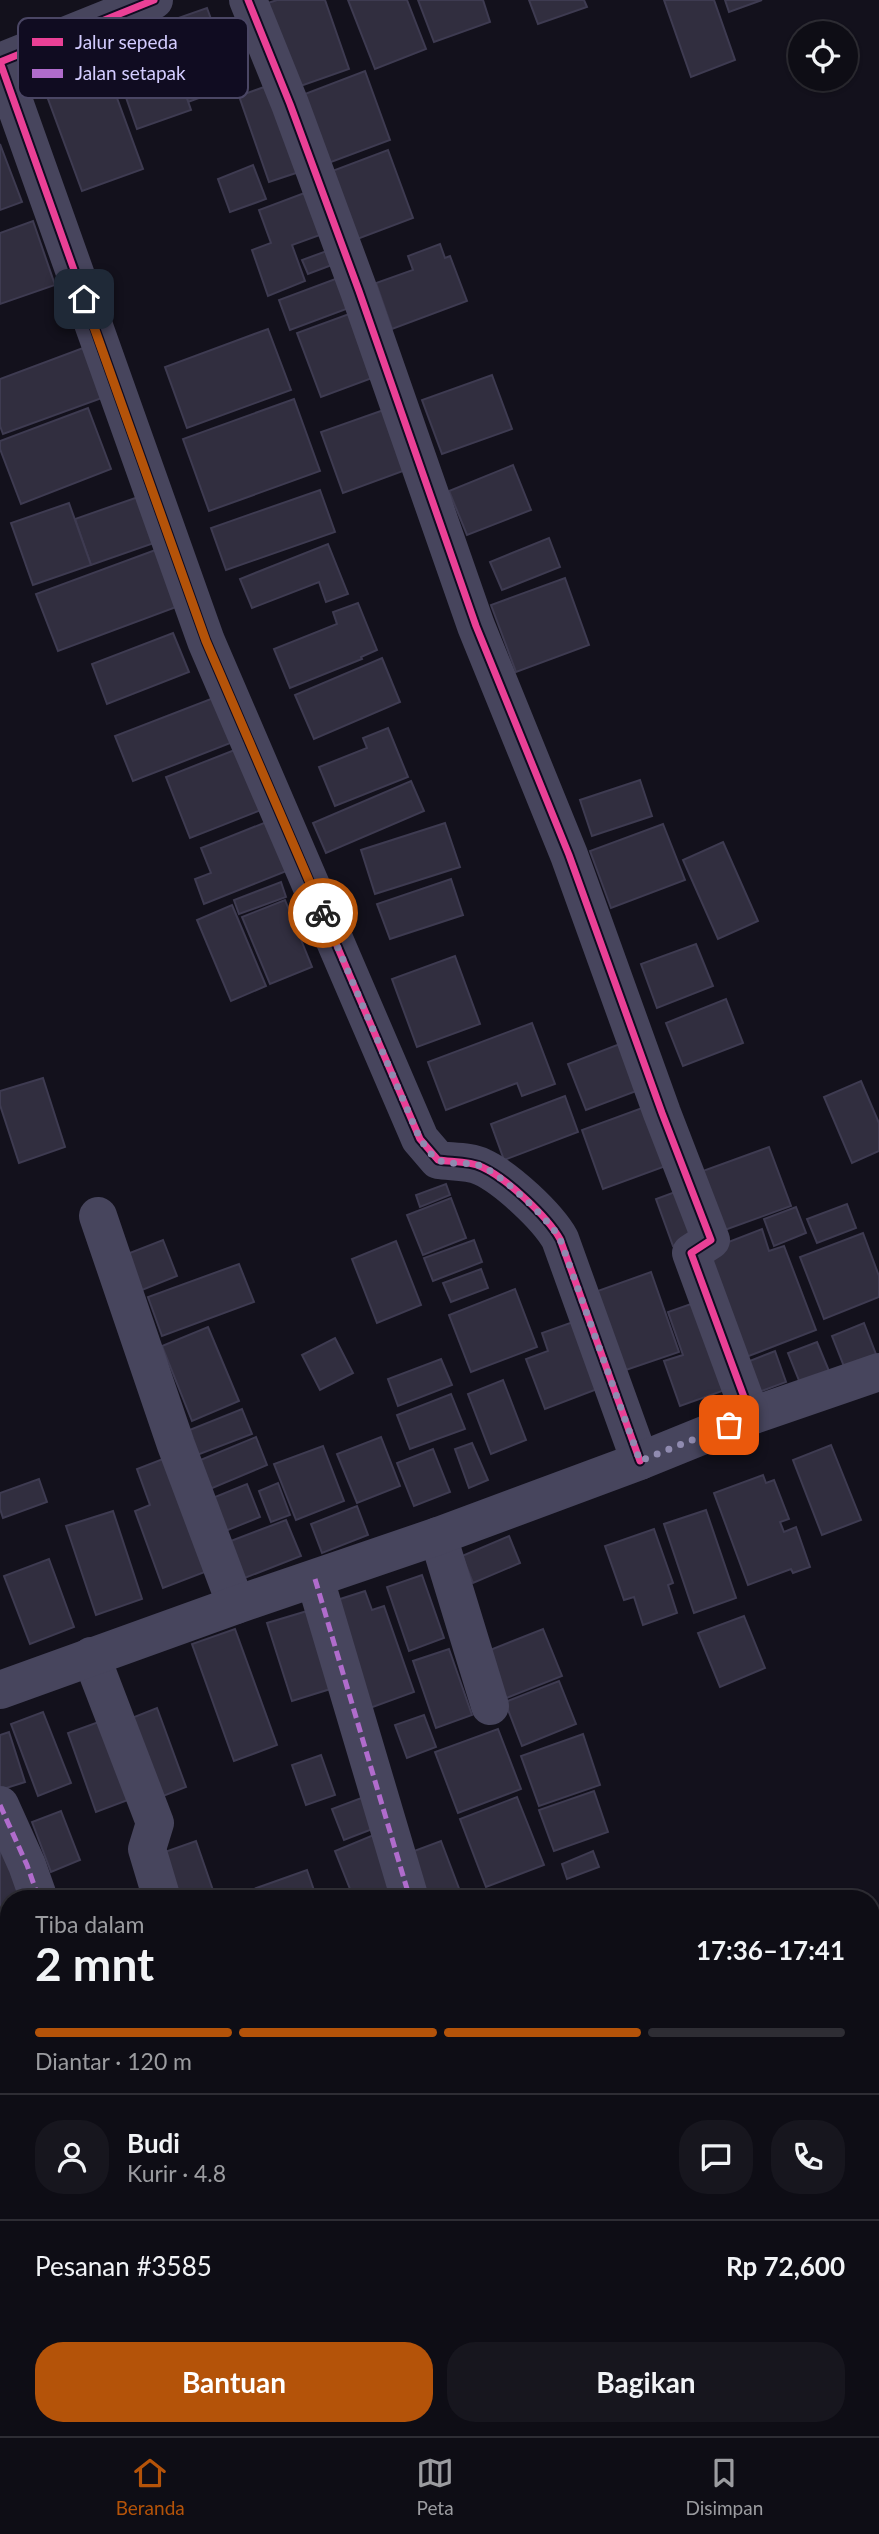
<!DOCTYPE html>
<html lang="id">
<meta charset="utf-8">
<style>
body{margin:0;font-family:Lato,sans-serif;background:#17161e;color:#f1f3f6;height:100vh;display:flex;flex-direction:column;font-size:26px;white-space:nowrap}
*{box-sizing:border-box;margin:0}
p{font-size:23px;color:#9b9ca0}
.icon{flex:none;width:38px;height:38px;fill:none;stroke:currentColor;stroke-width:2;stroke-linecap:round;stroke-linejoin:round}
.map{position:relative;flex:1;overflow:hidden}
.sheet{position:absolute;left:0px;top:1890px;width:880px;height:546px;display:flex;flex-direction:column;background:#0e0d15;border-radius:28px 28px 0 0;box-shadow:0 2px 5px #0004,0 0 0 2px #2e2d34}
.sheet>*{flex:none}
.controls{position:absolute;left:788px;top:21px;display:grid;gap:14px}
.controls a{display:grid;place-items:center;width:70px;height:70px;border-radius:50%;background:#0e0d15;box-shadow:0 2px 5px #0004,0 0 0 2px #2e2d34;font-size:35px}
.pin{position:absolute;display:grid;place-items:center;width:60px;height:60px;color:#fff;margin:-30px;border-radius:14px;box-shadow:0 4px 10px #0006}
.courier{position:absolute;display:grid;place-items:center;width:70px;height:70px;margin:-35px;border:5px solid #b45309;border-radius:50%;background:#fff;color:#222;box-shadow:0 2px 9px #0007}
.headline em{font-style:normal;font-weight:700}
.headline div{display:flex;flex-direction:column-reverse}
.headline{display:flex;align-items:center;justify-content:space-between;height:119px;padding:0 35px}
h1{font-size:46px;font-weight:700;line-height:52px}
.bar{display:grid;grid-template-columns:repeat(4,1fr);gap:10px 7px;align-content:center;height:84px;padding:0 35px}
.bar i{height:9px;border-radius:5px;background:#2e2d34}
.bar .selected{background:#b45309}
.bar p{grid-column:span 4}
.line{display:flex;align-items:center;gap:18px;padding:0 35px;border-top:2px solid #2e2d34}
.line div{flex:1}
.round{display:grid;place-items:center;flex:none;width:74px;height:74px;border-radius:28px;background:#17161e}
.cta{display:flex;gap:14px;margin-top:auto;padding:14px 35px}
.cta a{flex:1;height:80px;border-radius:28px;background:#b45309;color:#fff;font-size:28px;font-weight:700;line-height:80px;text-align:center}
.cta a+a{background:#17161e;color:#f1f3f6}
.tab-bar{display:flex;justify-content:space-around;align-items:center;height:98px;border-top:2px solid #2e2d34;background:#0e0d15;font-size:19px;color:#9b9ca0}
.tab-bar a{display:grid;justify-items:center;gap:4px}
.tab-bar .selected{color:#b45309}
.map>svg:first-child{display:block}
.building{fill:#312e3f;stroke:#3e3b51;stroke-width:2}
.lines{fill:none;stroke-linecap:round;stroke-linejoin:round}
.minor{stroke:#47455d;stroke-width:38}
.quiet{stroke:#b06ccc;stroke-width:5;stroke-dasharray:10 5;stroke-linecap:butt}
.cycleway-casing{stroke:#100c21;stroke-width:11}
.cycleway{stroke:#ea4096;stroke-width:7}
.done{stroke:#908bb0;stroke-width:7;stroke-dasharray:0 12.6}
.route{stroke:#b45309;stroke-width:9}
.key{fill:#100c21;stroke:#4a4664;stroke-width:2}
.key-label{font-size:19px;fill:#d3ccff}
</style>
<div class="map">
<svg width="879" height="2436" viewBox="0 0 879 2436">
<rect width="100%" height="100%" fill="#13111c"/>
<!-- building -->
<g class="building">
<polygon points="277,0 325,0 349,69 292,89 262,5"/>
<polygon points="348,0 407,0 426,49 375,69"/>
<polygon points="418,0 483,0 490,22 434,42"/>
<polygon points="529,0 584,0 587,7 538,24"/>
<polygon points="664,0 714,0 735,60 691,77"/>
<polygon points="725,0 762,0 729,12"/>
<polygon points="207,8 235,85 188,102 161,24"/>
<polygon points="161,24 191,110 137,129 107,43"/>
<polygon points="95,38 143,169 82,191 34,61"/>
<polygon points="365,71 390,140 323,165 297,97"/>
<polygon points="278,82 308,169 269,182 239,96"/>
<polygon points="0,144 22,202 0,210"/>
<polygon points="388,150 413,218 352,241 327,173"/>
<polygon points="253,165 266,199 230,212 218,179"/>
<polygon points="315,189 331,231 292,245 305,281 268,296 252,250 271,243 259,210"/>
<polygon points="33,221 55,285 0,304 0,233"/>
<polygon points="440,244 445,258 450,256 467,301 392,329 376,283 413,270 408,256"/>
<polygon points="335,248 340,262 308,274 302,260"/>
<polygon points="346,275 357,305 290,330 279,300"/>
<polygon points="360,310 383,374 321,397 297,333"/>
<polygon points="268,329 291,390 187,428 165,367"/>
<polygon points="83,348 102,398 3,434 0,426 0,379"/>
<polygon points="492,375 512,429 442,454 422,400"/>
<polygon points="294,399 320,471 209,511 183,439"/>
<polygon points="392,407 414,467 343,493 321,432"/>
<polygon points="88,408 111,469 21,504 0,449 0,441"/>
<polygon points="513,465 531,510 467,535 449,491"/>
<polygon points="320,490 335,532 226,570 211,528"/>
<polygon points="141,496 157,542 91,565 75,519"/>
<polygon points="69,503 91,565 33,585 11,523"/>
<polygon points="549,538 560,567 502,590 490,562"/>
<polygon points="328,544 348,594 326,602 319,582 252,608 240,579"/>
<polygon points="158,549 179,606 58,651 36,594"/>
<polygon points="565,578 589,645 516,672 491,605"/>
<polygon points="358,603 377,650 361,657 362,659 290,688 274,649 337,624 333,612"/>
<polygon points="173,633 189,672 107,704 92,664"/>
<polygon points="382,658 400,702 314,739 295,695"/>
<polygon points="216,697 233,742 133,781 115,736"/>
<polygon points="388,728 408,777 335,806 319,767 367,748 363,738"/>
<polygon points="237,749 261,810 190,838 166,777"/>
<polygon points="640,780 652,816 592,836 580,800"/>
<polygon points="411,781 424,811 326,853 313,823"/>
<polygon points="269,821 289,870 204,904 195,879 211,873 201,848"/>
<polygon points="445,823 460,867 375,894 361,850"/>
<polygon points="663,824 685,880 611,908 590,851"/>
<polygon points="723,842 758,921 718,939 683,860"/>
<polygon points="451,879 463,915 390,939 377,904"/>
<polygon points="281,882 286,897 239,914 234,900"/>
<polygon points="285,900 312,967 270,984 242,917"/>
<polygon points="232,905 266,986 231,1001 197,920"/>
<polygon points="696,944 713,986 657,1008 641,964"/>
<polygon points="455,956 480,1024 417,1047 392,979"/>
<polygon points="726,999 743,1043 683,1066 666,1023"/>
<polygon points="532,1023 555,1084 522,1096 517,1083 446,1110 428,1062"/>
<polygon points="630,1040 647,1087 586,1110 568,1064"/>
<polygon points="43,1078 65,1147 19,1163 0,1105 0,1091"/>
<polygon points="861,1081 879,1123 879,1151 852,1163 824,1097"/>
<polygon points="565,1096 578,1132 504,1160 491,1124"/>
<polygon points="653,1104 674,1163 603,1189 582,1130"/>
<polygon points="769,1147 791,1206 722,1231 700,1172"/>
<polygon points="446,1184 450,1195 420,1207 416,1195"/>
<polygon points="686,1188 703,1235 673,1246 656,1199"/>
<polygon points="451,1198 466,1238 423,1255 407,1215"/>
<polygon points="847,1204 856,1228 817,1243 807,1219"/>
<polygon points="796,1207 806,1233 774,1246 764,1219"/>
<polygon points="762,1229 769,1251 784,1246 816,1330 741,1359 700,1253"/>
<polygon points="863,1233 879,1276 879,1297 824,1319 800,1257"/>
<polygon points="163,1240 177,1276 137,1292 122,1256"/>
<polygon points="474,1240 482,1262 433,1281 424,1258"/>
<polygon points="396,1241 421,1305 377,1323 352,1259"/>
<polygon points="239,1264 254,1302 162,1336 148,1297"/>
<polygon points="481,1269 488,1288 451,1302 443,1283"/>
<polygon points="651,1272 679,1352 620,1372 592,1293"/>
<polygon points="515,1289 537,1347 471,1372 449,1315"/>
<polygon points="708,1298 739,1385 680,1406 664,1361 683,1355 668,1312"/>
<polygon points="573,1322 600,1388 545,1409 526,1359 548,1351 542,1333"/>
<polygon points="864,1323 877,1357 845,1369 832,1336"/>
<polygon points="208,1327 239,1401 192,1421 162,1346"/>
<polygon points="335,1338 353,1373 320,1390 302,1355"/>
<polygon points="817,1342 829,1371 800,1383 788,1353"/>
<polygon points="775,1351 786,1382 759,1392 747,1362"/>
<polygon points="441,1359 452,1385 398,1406 388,1379"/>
<polygon points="503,1380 526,1440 491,1454 468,1394"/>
<polygon points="451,1394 465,1429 410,1449 397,1415"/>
<polygon points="242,1409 252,1434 197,1455 187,1431"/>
<polygon points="256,1437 267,1465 210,1489 198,1461"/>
<polygon points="381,1437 400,1486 357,1503 337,1454"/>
<polygon points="472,1443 488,1480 469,1488 455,1449"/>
<polygon points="831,1445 861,1520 822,1535 793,1460"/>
<polygon points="323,1446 344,1501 296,1520 274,1464"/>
<polygon points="433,1449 450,1492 414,1506 397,1463"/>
<polygon points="168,1457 210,1570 163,1588 135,1511 150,1505 137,1469"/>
<polygon points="763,1475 766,1483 774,1480 789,1519 780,1522 784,1532 796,1527 810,1567 793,1573 791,1569 748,1585 714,1493"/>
<polygon points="39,1479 47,1502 3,1518 0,1509 0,1493"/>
<polygon points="278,1483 290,1515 271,1522 259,1491"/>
<polygon points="247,1484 260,1517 223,1532 210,1499"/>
<polygon points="357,1506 368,1535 322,1553 311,1524"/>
<polygon points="706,1510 736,1598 694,1613 664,1524"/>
<polygon points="113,1511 142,1599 96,1615 66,1526"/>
<polygon points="286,1520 301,1556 242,1579 228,1542"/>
<polygon points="654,1529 673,1583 668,1585 677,1613 643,1625 634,1597 624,1600 605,1546"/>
<polygon points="509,1536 520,1563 473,1583 462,1556"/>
<polygon points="49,1559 74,1627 30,1644 4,1576"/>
<polygon points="422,1575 444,1638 409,1651 387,1587"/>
<polygon points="365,1591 372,1610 384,1606 414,1692 370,1708 334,1601"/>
<polygon points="317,1608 340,1686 292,1701 267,1623"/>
<polygon points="744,1616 765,1668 720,1687 698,1633"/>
<polygon points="235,1629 277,1745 234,1761 192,1644"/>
<polygon points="543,1629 562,1676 504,1699 485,1652"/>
<polygon points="449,1649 472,1715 436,1728 413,1661"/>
<polygon points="559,1681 576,1724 522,1746 505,1702"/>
<polygon points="157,1708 186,1787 153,1800 124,1721"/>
<polygon points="43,1712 71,1783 38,1796 11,1724"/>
<polygon points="424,1715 436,1747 407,1758 395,1725"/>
<polygon points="107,1719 136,1797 96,1812 68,1733"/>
<polygon points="498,1729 521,1789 458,1813 435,1752"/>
<polygon points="9,1732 25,1782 0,1790 0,1735"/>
<polygon points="583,1734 600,1785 539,1806 521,1756"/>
<polygon points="321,1755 335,1795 306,1805 292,1765"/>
<polygon points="594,1791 608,1832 554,1851 539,1810"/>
<polygon points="372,1794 383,1825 344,1840 332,1809"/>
<polygon points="517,1797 544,1865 486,1887 460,1819"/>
<polygon points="61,1811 80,1860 51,1872 32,1822"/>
<polygon points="376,1834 401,1899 354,1899 335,1851"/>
<polygon points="196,1841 216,1899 170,1899 156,1855"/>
<polygon points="441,1841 463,1899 423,1899 406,1854"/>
<polygon points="0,1849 31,1899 9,1899 9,1912 0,1915"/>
<polygon points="593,1851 599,1867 567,1879 562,1864"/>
<polygon points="307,1870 317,1899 255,1899 251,1890"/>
<polygon points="550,1890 553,1899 526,1899"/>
<polygon points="9,1921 9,1964 0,1968 0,1924"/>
<polygon points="9,2008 9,2046 0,2030 0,2013"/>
<polygon points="9,2328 9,2368 0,2371 0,2331"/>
<polygon points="879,2386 879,2436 846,2436 843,2427 872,2427 872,2389"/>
<polygon points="104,2427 184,2427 185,2430 168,2436 107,2436"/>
<polygon points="420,2427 460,2427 463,2436 413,2436 411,2430"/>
<polygon points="474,2427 549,2427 550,2431 534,2436 477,2436"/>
<polygon points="651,2427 714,2427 717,2436 654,2436"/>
<polygon points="747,2427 809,2427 812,2436 750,2436"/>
</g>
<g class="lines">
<!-- minor -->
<g class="minor">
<path d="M 154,0 L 0,62 L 206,641 L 420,1139 L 438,1160 C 451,1162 470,1161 482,1167 C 506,1178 547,1216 560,1239 L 640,1461"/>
<polyline points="248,0 290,104 359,291 476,626 569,855 662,1113 711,1240 691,1253 751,1416"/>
<polyline points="98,1216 176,1445 236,1605"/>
<polyline points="438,1536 490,1706"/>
<polyline points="315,1579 410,1899"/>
<polyline points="91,1656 155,1823 147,1849 162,1899"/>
<polyline points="0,1690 236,1605 438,1536 640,1461 751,1416 879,1372"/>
<polyline points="0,1805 27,1865 39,1899"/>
<polyline points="202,2427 205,2436"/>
<polyline points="553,2427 555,2436"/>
</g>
<!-- quiet -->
<g class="quiet">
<polyline points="315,1579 410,1899"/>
<polyline points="0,1805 27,1865 39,1899"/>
<polyline points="202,2427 205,2436"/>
<polyline points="553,2427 555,2436"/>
</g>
<!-- cycleway casing -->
<g class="cycleway-casing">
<g id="cycleway">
<path d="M 154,0 L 0,62 L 206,641 L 420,1139 L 438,1160 C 451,1162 470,1161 482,1167 C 506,1178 547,1216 560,1239 L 640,1461"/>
<polyline points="248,0 290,104 359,291 476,626 569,855 662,1113 711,1240 691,1253 751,1416"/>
</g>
</g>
<!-- cycleway -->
<use href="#cycleway" class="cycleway"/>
</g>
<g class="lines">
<!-- done -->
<path class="done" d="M 323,913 L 420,1139 C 425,1145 431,1156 438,1160 C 450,1166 468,1161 481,1166 C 502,1175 549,1219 560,1239 L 640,1461 L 729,1425"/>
<!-- route -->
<polyline class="route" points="84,299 206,641 323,913"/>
</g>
<!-- legend -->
<rect x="18" y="18" width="230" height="80" rx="10" class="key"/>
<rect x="32" y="38" width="31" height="8" fill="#ea4096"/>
<rect x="32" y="69" width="31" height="9" fill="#b06ccc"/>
<g class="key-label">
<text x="75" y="49">Jalur sepeda</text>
<text x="75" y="80">Jalan setapak</text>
</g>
</svg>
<div class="controls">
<a><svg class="icon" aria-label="locate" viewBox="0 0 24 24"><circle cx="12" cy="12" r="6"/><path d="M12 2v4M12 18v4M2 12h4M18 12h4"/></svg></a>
</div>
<div class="pin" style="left:729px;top:1425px;background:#ea580c"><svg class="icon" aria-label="bag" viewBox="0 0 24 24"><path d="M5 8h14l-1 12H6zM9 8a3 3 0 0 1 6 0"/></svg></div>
<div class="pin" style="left:84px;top:299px;background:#1f2937"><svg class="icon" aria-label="home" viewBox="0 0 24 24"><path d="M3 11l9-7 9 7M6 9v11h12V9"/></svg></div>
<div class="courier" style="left:323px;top:913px"><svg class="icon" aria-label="bike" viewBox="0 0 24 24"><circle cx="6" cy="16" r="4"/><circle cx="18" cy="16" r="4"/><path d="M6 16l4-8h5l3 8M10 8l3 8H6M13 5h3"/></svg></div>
<section class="sheet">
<div class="headline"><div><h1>2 mnt</h1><p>Tiba dalam</p></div><em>17:36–17:41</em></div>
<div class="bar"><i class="selected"></i><i class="selected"></i><i class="selected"></i><i></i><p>Diantar · 120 m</p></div>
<div class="line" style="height:126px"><a class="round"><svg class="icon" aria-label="person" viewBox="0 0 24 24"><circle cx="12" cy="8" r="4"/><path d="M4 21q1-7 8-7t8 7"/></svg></a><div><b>Budi</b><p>Kurir · 4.8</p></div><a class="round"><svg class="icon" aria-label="chat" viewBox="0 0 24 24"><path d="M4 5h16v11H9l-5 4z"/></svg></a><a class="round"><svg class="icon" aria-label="phone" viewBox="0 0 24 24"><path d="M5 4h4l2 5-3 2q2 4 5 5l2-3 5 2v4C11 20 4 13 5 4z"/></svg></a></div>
<div class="line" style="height:91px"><div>Pesanan #3585</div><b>Rp 72,600</b></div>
<div class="cta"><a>Bantuan</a><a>Bagikan</a></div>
</section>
</div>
<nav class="tab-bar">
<a class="selected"><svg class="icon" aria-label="home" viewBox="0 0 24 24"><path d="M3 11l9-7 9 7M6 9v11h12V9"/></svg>Beranda</a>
<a><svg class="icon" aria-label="map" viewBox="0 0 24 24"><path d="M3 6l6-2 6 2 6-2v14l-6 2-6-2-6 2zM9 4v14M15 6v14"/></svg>Peta</a>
<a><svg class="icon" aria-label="saved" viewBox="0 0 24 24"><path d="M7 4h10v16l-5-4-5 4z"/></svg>Disimpan</a>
</nav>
